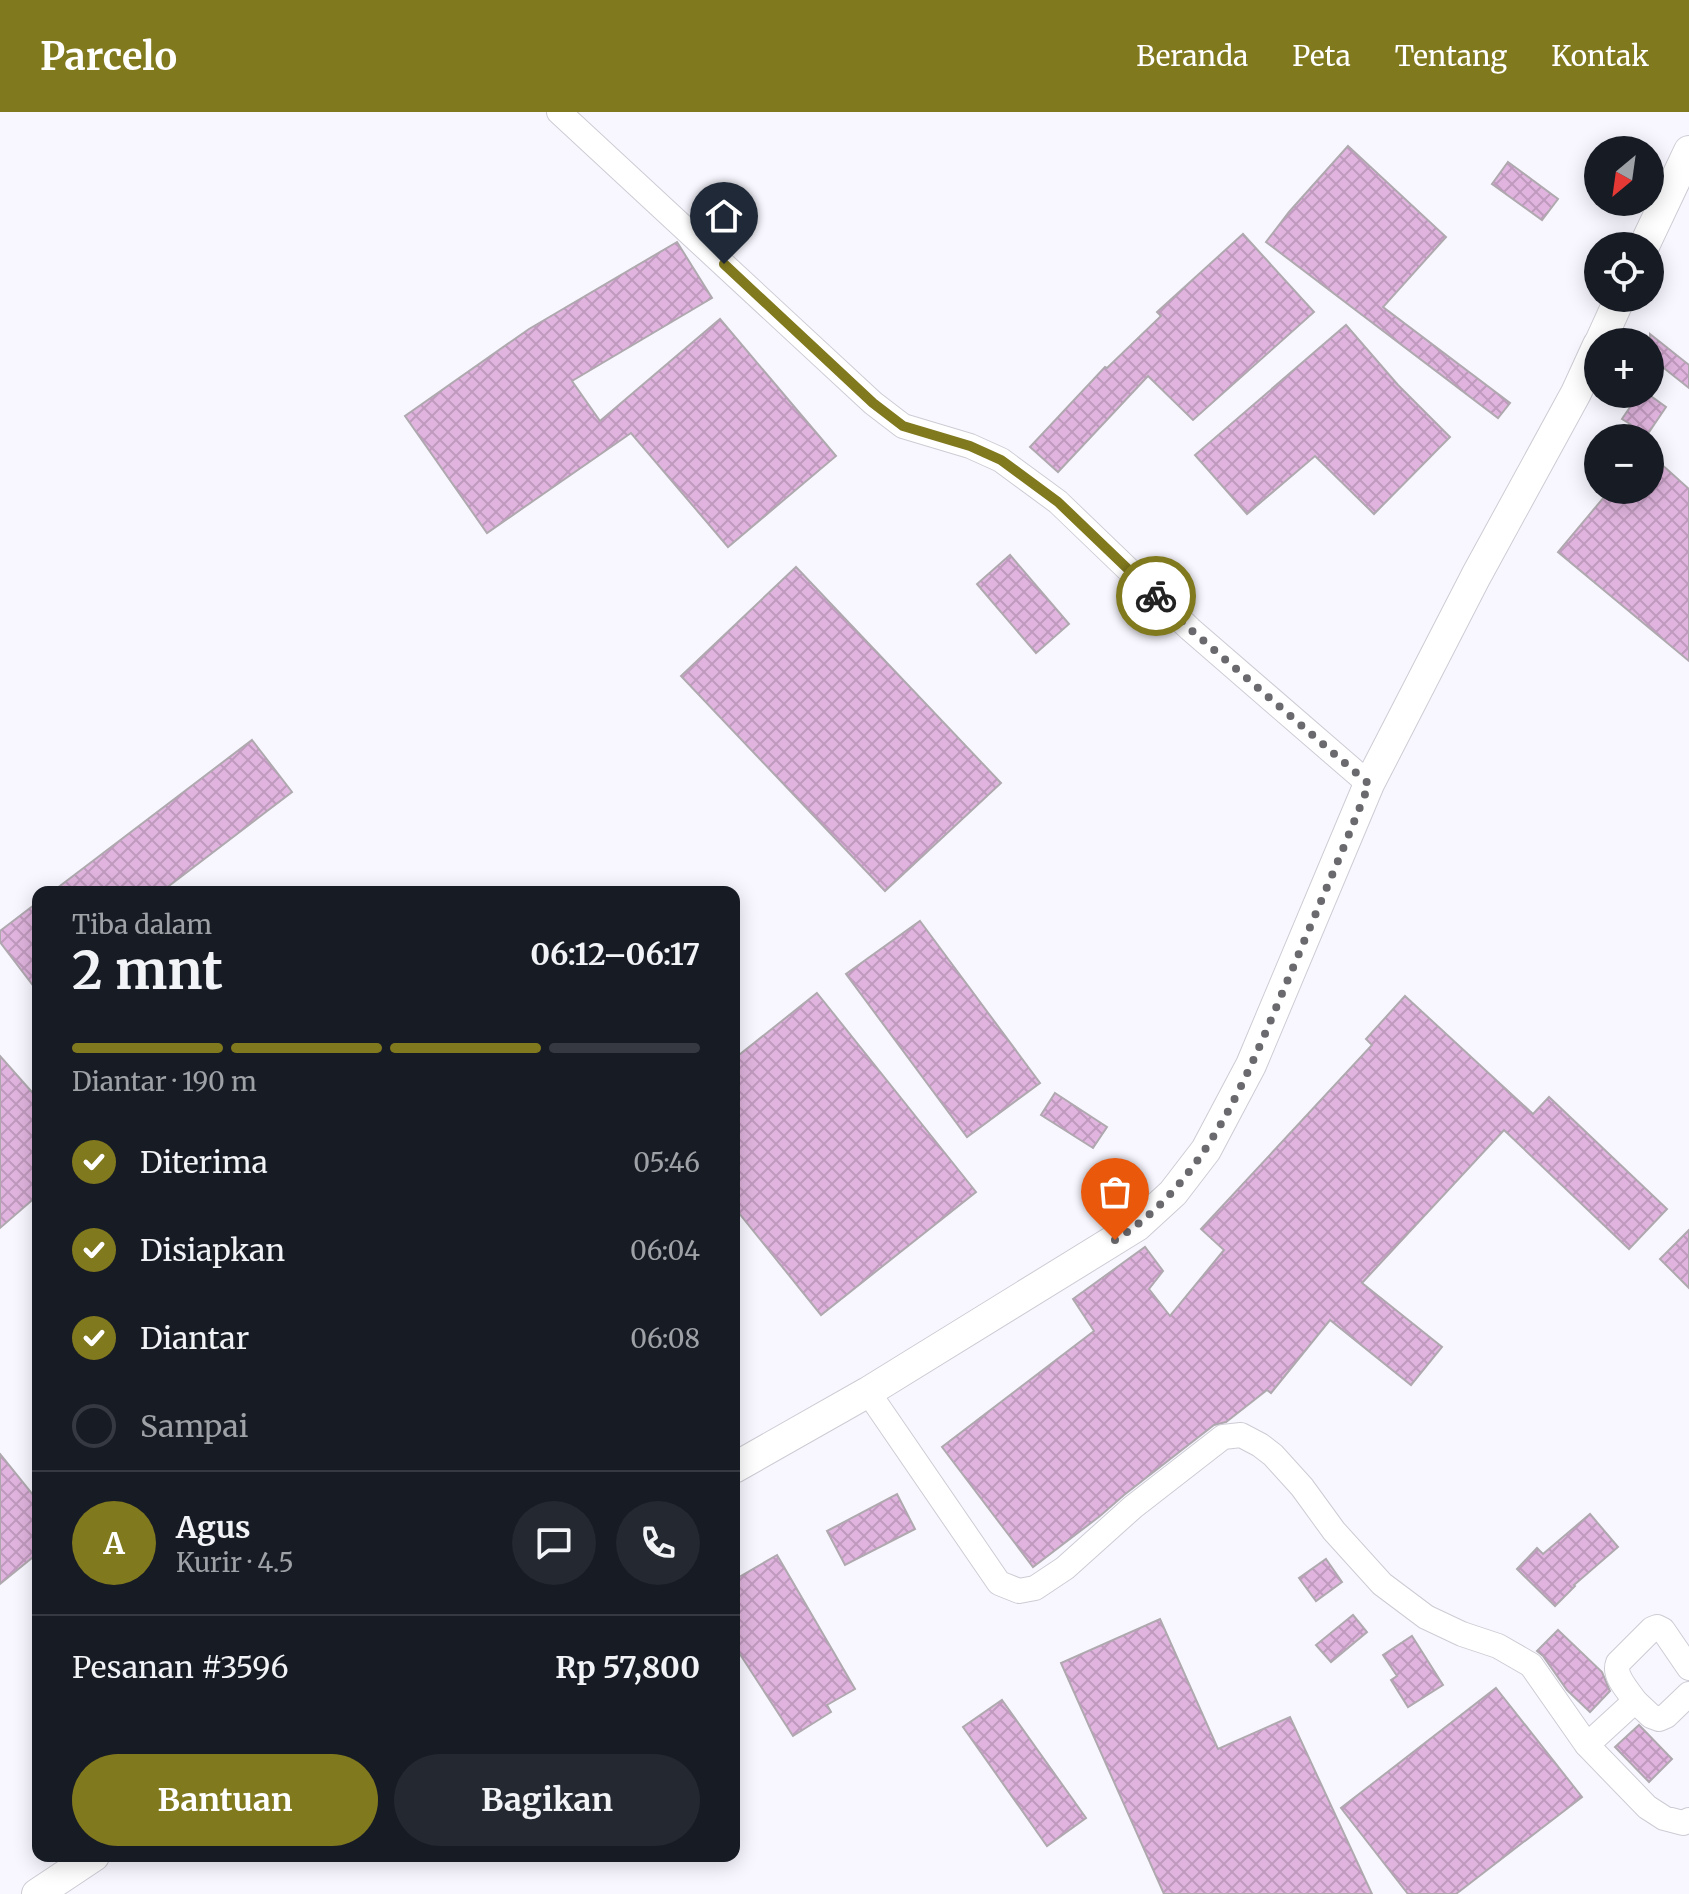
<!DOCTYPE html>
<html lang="id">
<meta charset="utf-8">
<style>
body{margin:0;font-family:Merriweather,serif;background:#242831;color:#f1f3f6;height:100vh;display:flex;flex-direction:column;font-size:30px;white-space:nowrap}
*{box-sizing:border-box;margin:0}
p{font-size:26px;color:#9ea1a6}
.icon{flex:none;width:44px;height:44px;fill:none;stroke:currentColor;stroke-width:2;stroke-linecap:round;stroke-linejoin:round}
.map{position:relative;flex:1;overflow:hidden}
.panel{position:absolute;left:32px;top:774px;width:708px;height:976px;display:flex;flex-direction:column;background:#171b24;border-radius:16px;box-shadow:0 4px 20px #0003}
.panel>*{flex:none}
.needle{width:52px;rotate:209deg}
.fabs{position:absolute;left:1584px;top:24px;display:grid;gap:16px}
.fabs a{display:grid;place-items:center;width:80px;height:80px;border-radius:50%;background:#171b24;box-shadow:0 4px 20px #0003;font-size:40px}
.pin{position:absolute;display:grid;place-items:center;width:68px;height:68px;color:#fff;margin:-82px -34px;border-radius:50% 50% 50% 0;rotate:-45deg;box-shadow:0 0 8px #0007}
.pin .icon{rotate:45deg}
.courier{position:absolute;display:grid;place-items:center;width:80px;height:80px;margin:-40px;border:6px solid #81791e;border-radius:50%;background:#fff;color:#222;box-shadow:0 2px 10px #0007}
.overview em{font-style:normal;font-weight:700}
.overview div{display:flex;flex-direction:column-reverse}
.overview{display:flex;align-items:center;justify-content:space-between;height:136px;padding:0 40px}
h1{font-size:52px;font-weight:700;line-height:60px}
.bar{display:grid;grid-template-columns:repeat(4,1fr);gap:12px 8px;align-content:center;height:96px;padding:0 40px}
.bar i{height:10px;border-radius:6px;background:#363941}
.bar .active{background:#81791e}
.bar p{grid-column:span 4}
.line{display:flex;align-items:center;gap:20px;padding:0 40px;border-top:2px solid #363941}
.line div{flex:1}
.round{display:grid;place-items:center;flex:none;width:84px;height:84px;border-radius:42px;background:#242831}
ol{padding:0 40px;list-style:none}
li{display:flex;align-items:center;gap:24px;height:88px}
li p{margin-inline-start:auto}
li .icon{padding:8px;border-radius:50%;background:#81791e;color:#fff;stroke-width:4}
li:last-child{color:#9ea1a6}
li i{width:44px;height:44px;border:4px solid #363941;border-radius:50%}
.cta{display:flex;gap:16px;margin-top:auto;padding:16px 40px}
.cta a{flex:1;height:92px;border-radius:48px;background:#81791e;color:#fff;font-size:32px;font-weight:700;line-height:92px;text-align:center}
.cta a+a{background:#242831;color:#f1f3f6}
header{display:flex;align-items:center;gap:48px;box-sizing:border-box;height:112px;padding:0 40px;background:#81791e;color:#fff}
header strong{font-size:38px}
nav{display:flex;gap:44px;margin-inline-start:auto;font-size:28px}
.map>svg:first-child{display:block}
.building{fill:url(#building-cross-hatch);stroke:#afa9af;stroke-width:2}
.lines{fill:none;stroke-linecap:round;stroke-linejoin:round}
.minor-casing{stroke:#cdccd4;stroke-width:26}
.major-casing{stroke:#cdccd4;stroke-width:32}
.minor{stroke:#fff;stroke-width:24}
.major{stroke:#fff;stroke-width:30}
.done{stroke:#6a696d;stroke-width:8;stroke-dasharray:0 14.4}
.route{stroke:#81791e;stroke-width:10}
</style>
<header>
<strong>Parcelo</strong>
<nav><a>Beranda</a><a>Peta</a><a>Tentang</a><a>Kontak</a></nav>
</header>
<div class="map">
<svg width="1689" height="1782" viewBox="0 0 1689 1782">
<defs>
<pattern id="building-cross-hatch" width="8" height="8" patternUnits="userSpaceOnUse" patternTransform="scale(2)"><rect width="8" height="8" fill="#e0b4de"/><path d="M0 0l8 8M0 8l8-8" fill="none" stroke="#c09abe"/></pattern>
</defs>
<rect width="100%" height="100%" fill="#f8f7ff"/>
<!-- building -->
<g class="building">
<polygon points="1348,34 1446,125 1383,195 1510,291 1498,306 1266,130 1289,100"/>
<polygon points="1508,50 1558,87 1542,108 1492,72"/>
<polygon points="1243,122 1314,200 1193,308 1148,264 1058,360 1030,335 1105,255 1107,256 1161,204 1157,200"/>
<polygon points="677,130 712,186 572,269 600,309 720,207 836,344 728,435 631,321 487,421 405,304 529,217"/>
<polygon points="1346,213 1398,273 1450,325 1374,402 1315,344 1247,402 1195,343"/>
<polygon points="1650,222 1689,253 1689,276 1650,245"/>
<polygon points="1639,282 1648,282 1666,295 1645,326 1617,326 1630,312 1622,307"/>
<polygon points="1650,342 1689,377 1689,549 1558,440 1610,378 1650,378"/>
<polygon points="1010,443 1069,512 1036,541 977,472"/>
<polygon points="796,455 1001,671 885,779 681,564"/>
<polygon points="252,628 292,680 161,780 52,780"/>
<polygon points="38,790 38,880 0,830 0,819"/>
<polygon points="920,809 1040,971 967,1025 846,862"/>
<polygon points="817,881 976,1080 821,1203 734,1095 734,947"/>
<polygon points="1405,884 1533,1002 1549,985 1667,1097 1629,1137 1504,1018 1362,1171 1442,1235 1411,1273 1330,1208 1271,1281 1267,1278 1226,1310 1214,1313 1124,1383 1100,1404 1033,1455 942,1335 1094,1219 1073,1187 1145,1135 1163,1159 1149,1177 1170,1204 1224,1138 1201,1117 1372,933 1366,927"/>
<polygon points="0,944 38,987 38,1083 0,1116"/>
<polygon points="1055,981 1107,1015 1093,1036 1041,1003"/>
<polygon points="1689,1118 1689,1176 1660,1147"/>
<polygon points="0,1342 38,1389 38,1441 0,1472"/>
<polygon points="897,1382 915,1417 845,1453 827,1419"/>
<polygon points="1590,1402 1618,1435 1574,1473 1575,1474 1555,1494 1517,1457 1537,1436 1543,1442"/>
<polygon points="777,1443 855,1577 827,1593 831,1600 793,1624 734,1533 734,1468"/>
<polygon points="1326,1447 1342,1470 1316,1489 1299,1466"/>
<polygon points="1353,1503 1367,1520 1331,1550 1316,1533"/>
<polygon points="1160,1507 1218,1637 1290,1605 1372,1782 1164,1782 1061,1551"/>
<polygon points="1558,1518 1602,1560 1610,1579 1590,1600 1567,1578 1543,1544 1537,1539"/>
<polygon points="1412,1524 1443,1573 1408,1595 1391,1568 1397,1564 1383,1543"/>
<polygon points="1496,1576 1582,1685 1456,1782 1408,1782 1341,1696"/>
<polygon points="1002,1588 1086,1706 1047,1734 963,1615"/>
<polygon points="1639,1613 1672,1647 1649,1670 1615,1635"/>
</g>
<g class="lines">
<!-- minor casing -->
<g class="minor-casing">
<g id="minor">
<polyline points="559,0 873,291 903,314 970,334 1001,348 1058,390 1190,517 1369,672"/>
<polyline points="868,1280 999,1471 1019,1479 1035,1476 1065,1456 1133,1395 1223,1325 1241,1323 1260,1333 1273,1343 1302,1375 1334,1419 1382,1472 1426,1505 1462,1522 1498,1534 1531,1553 1587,1633 1647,1695 1664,1706 1683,1711 1689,1708"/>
<path d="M 1635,1589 C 1628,1578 1613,1564 1618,1551 L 1652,1517 L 1657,1515 L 1663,1518 L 1689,1556"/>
<polyline points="1587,1633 1635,1589 1651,1604 1659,1607 1666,1604 1689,1582"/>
</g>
</g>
<!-- major casing -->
<g class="major-casing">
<g id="major">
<polyline points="1644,134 1689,39"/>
<polyline points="1600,230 1620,186"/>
<polyline points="734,1356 868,1280 1137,1114 1173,1081 1206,1038 1251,953 1369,672 1476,464 1576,281 1598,233"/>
<polyline points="37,1782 94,1744"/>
</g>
</g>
<!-- minor -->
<use href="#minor" class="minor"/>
<!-- major -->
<use href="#major" class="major"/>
</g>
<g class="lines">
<!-- done -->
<path class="done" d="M 1115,1128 C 1210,1069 1250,956 1292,858 C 1318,796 1345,734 1369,672 L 1190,517 L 1156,484"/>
<!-- route -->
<polyline class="route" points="724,152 873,291 903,314 970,334 1001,348 1058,390 1156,484"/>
</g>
</svg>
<div class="fabs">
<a><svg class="needle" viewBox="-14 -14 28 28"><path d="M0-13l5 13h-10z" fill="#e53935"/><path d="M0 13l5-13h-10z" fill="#9ea1a6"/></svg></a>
<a><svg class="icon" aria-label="locate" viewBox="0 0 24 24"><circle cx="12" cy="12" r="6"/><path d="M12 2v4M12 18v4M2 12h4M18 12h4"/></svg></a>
<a>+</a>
<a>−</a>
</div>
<div class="pin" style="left:1115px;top:1128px;background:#ea580c"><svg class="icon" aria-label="bag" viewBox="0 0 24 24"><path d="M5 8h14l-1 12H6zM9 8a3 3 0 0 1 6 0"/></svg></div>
<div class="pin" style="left:724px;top:152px;background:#1f2937"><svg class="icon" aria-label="home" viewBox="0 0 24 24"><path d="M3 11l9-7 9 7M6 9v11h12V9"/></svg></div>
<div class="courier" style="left:1156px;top:484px"><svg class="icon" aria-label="bike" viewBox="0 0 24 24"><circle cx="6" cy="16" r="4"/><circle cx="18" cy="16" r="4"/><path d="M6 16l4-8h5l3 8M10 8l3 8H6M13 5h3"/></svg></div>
<section class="panel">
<div class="overview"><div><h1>2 mnt</h1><p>Tiba dalam</p></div><em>06:12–06:17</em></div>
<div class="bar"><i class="active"></i><i class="active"></i><i class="active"></i><i></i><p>Diantar · 190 m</p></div>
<ol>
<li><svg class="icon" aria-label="check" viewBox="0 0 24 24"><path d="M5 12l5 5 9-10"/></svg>Diterima<p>05:46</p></li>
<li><svg class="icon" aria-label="check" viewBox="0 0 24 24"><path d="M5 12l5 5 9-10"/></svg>Disiapkan<p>06:04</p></li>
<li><svg class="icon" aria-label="check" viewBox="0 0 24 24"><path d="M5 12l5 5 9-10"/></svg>Diantar<p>06:08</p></li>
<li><i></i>Sampai</li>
</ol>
<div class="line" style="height:144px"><b class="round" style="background:#81791e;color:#fff">A</b><div><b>Agus</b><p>Kurir · 4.5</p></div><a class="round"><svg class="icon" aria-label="chat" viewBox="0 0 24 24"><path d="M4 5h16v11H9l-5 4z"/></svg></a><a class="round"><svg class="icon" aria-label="phone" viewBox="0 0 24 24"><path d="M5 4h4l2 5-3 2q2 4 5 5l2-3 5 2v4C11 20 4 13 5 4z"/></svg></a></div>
<div class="line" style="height:104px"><div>Pesanan #3596</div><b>Rp 57,800</b></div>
<div class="cta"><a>Bantuan</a><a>Bagikan</a></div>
</section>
</div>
